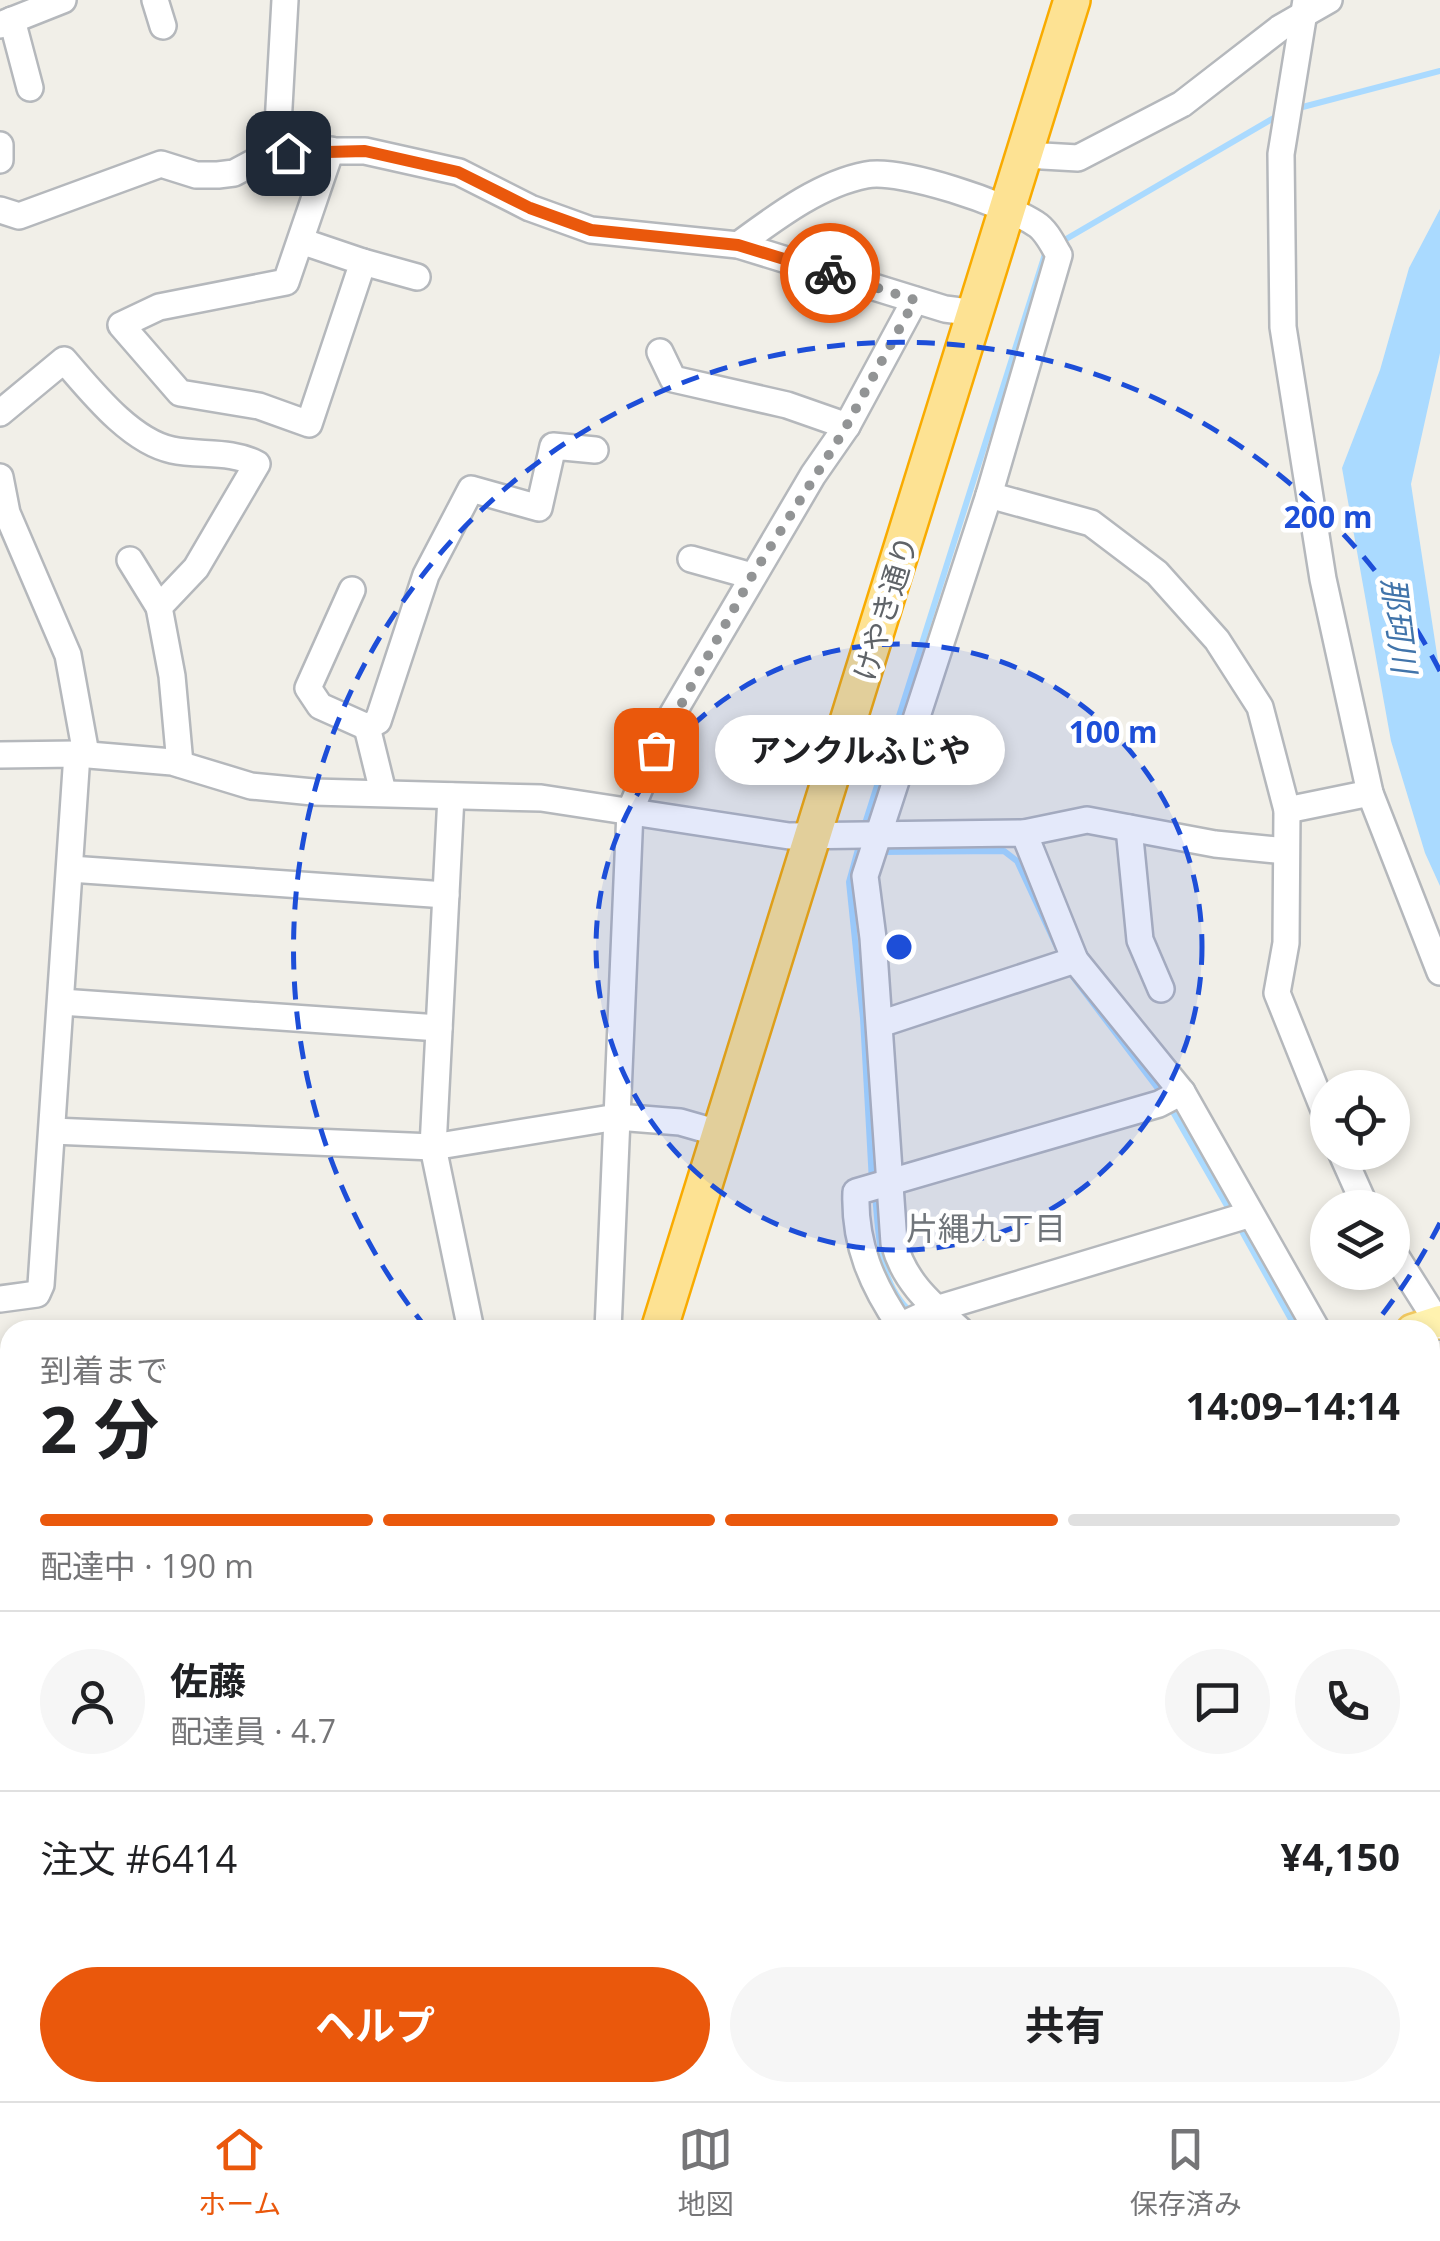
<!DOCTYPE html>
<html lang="ja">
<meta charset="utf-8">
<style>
body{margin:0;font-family:"Open Sans","Noto Sans JP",sans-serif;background:#f6f6f6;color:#202124;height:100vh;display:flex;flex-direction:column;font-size:38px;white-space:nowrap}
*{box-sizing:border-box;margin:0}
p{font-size:32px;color:#757577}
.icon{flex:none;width:55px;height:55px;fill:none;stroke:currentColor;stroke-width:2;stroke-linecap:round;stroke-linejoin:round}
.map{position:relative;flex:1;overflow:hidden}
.drawer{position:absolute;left:0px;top:1320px;width:1440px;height:782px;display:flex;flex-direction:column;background:#fff;border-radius:30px 30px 0 0;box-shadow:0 5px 15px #0003}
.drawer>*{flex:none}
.fabs{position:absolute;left:1310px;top:1070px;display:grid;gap:20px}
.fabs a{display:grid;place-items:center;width:100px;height:100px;border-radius:50%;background:#fff;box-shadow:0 5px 15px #0003;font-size:50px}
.pin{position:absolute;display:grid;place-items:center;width:85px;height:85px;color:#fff;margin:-42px;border-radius:20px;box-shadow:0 5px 15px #0006}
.courier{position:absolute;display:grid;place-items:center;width:100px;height:100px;margin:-50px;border:8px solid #ea580c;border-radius:50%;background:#fff;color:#222;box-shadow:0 2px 12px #0007}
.bubble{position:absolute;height:70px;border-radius:35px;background:#fff;box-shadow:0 5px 15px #0003;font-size:32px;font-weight:700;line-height:70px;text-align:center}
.headline em{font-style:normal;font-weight:700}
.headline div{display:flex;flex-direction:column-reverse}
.headline{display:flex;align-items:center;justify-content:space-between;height:170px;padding:0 40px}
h1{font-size:65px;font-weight:700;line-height:75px}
.bar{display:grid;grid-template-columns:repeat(4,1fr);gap:15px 10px;align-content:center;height:120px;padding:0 40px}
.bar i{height:12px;border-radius:8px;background:#e0e0e0}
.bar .selected{background:#ea580c}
.bar p{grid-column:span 4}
.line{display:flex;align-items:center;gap:25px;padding:0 40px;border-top:2px solid #e0e0e0}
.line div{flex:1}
.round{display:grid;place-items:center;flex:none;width:105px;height:105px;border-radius:52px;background:#f6f6f6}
.primary-button{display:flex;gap:20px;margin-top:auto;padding:20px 40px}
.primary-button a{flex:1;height:115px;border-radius:60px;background:#ea580c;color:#fff;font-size:40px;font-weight:700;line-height:115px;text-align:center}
.primary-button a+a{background:#f6f6f6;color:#202124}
.tabs{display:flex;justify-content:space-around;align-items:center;height:140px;border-top:2px solid #e0e0e0;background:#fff;font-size:28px;color:#757577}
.tabs a{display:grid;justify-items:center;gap:5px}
.tabs .selected{color:#ea580c}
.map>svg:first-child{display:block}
.park{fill:url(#park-crowns)}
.water{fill:#aadaff}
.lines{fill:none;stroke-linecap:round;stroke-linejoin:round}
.stream{stroke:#aadaff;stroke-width:6}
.minor-casing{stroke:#b5b8bc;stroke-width:30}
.major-casing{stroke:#f2c960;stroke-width:35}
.highway-casing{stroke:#f9ab00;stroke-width:40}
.minor{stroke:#fff;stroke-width:25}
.major{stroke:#fff2af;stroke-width:30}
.highway{stroke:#fde293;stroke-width:35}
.done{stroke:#929495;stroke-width:10;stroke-dasharray:0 18}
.route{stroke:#ea580c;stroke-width:12}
.ring{fill:none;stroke:#1d4ed8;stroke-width:5;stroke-dasharray:18 12}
.labels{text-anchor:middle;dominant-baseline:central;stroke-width:9;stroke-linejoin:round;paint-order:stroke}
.street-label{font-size:30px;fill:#5f6368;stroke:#fff}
.water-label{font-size:32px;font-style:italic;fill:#4174aa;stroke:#fff}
.neighbourhood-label{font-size:32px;fill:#70757a;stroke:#fff}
.centre{fill:#1d4ed8;stroke:#fff;stroke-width:5}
.ring-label{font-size:30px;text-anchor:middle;font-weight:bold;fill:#1d4ed8;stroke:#fff;stroke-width:9;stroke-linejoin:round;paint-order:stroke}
</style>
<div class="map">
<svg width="1440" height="2101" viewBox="0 0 1440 2101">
<defs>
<pattern id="park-crowns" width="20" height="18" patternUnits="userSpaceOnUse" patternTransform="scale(2.5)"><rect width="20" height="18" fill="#c5e8c5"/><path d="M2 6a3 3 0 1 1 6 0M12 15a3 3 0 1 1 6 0" fill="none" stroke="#a3c0a4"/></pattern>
</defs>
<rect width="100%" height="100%" fill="#f1efe8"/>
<!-- park -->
<polygon class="park" points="594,2092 987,2092 987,2093 985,2101 593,2101"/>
<!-- water -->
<polygon class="water" points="1440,209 1440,353 1411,484 1440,674 1440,886 1425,853 1391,741 1342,468 1380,370 1409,268"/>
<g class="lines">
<!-- stream -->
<g class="stream">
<polyline points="1295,109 1440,71"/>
<polyline points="1061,242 1279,115"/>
<polyline points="863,830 1046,251"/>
<polyline points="860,842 849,882 863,1018 872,1182"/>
<polyline points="880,852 1004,851 1017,861 1062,958"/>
<polyline points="1067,969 1162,1094"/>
<polyline points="1169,1105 1230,1211"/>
<path d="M 875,1195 C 879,1234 878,1284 912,1313"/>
<polyline points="1239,1226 1297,1330"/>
<polyline points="0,1824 10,1821"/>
<polyline points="1413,2092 1414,2101"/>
<polyline points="996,2101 997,2092"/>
</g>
<!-- minor casing -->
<g class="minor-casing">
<g id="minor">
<polyline points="155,0 163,26"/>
<polyline points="285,0 278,125 288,153"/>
<polyline points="1306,0 1281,154 1283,327 1323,579 1370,793 1440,972"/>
<polyline points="12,20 30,88"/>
<polyline points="0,25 63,0"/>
<polyline points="0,145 0,160"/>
<polyline points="1025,155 1078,158 1182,104 1280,28 1329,0"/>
<polyline points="0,210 19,216 161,164 196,175 218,175 234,173 262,158 302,151 365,151 459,172 530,208 591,230 738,245 945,309 976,313"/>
<polyline points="301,241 363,262 309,424 259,406 180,393 121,325 159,307 286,282 331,150"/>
<path d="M 738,245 C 775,218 819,184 866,175 C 901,168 1006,204 1036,224 C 1046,230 1053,245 1059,255 L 989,495 L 865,876 L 873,938 L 894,1243 C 904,1282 931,1304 960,1330"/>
<polyline points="363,262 417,277"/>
<polyline points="660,352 673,379 787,405 847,426"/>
<path d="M 0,413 L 64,360 C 91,391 130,441 172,450 C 201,456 230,450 257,464 L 196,568 L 159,607 L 172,676 L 180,764"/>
<polyline points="0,477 7,513 68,655 86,754"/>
<polyline points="989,495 1091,523 1157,573 1217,640 1260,707 1287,810 1286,943 1277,993 1328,1120"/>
<polyline points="691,559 752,576"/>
<polyline points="130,560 159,607"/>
<polyline points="352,590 308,688 320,706 367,727"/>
<polyline points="367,727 378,721 426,575 471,489 539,508 553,446 595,450"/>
<polyline points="367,727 383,792"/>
<polyline points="0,755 77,754 172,762 251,786 313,792 541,798 789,836 1024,833 1075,960 1182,1092 1317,1330"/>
<polyline points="451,796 433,1147 471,1330"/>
<polyline points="1287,810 1370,793"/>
<polyline points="1129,828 1140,940 1161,989"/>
<polyline points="1024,833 1087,820 1215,844 1286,851"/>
<polyline points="70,869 446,895"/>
<polyline points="61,1002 439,1028"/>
<polyline points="880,1024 1075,960"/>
<polyline points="52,1131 433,1147 617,1117 680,1122 722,1134"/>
<polyline points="1341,1152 1366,1208"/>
<polyline points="1392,1250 1440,1326"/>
<polyline points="0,1299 37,1294 41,1285 77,754"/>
<path d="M 901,1327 C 872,1285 854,1244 856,1192 L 1159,1104 L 1182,1092"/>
<polyline points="608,1330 630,811 669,720 813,475 847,426 915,300"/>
<polyline points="891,1330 936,1309 1248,1215"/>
<polyline points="0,1463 10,1461"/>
<polyline points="1430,1501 1440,1500"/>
<polyline points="0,1564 10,1560"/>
<polyline points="0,1725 10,1723"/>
<polyline points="1430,1878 1440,1876"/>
<polyline points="0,1899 10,1897"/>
<polyline points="0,2042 10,2040"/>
<polyline points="1430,2048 1438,2101"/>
<polyline points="1249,2092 1250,2101"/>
<polyline points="299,2101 301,2092"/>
<polyline points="1009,2101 1010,2092"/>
<polyline points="1157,2101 1192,2092"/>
</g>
</g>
<!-- major casing -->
<g class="major-casing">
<polyline id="major" points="1412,1330 1440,1321"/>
</g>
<!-- highway casing -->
<g class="highway-casing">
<g id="highway">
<polyline points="659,1330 1072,0"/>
<polyline points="485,2101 486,2092"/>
</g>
</g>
<!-- minor -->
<use href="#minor" class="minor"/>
<!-- major -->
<use href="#major" class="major"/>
<!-- highway -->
<use href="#highway" class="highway"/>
</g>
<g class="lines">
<!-- done -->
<polyline class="done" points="656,750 752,576 842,434 915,300 830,273"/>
<!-- route -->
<polyline class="route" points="288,153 365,151 458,172 530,208 591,230 738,245 830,273"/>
</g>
<!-- distance rings -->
<circle cx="899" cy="947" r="303" fill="#1d4ed8" fill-opacity=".12"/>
<g class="ring">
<circle cx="899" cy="947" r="303"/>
<path d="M1440 1223A607 607 0 0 1 1371 1329M427 1329A607 607 0 1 1 1440 671"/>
</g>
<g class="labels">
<!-- street labels -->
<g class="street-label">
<text transform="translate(885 608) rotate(-73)">けやき通り</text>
</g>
<!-- water labels -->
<g class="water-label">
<text transform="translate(1400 625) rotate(83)">那珂川</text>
</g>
<!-- neighbourhood labels -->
<g class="neighbourhood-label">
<text x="986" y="1227">片縄九丁目</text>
</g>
</g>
<circle cx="899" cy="947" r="15" class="centre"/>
<g class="ring-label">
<text x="1328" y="528">200 m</text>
<text x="1113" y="743">100 m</text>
</g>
</svg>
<div class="fabs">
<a><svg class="icon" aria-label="locate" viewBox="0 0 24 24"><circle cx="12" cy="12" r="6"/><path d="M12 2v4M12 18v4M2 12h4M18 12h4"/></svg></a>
<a><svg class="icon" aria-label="layers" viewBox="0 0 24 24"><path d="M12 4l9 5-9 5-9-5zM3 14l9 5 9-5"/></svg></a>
</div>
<div class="pin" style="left:656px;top:750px;background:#ea580c"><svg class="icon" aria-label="bag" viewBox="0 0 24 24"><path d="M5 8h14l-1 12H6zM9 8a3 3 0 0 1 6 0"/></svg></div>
<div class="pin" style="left:288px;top:153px;background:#1f2937"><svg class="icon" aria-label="home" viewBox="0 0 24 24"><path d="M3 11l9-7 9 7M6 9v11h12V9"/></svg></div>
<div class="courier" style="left:830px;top:273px"><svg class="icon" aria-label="bike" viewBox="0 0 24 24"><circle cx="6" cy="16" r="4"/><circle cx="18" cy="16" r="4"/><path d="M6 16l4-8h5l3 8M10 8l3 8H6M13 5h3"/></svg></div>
<div class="bubble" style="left:715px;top:715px;width:290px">アンクルふじや</div>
<section class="drawer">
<div class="headline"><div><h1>2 分</h1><p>到着まで</p></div><em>14:09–14:14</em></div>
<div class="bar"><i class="selected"></i><i class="selected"></i><i class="selected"></i><i></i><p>配達中 · 190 m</p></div>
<div class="line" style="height:180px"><a class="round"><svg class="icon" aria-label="person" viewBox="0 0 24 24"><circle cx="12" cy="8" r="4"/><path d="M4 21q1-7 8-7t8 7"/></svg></a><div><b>佐藤</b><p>配達員 · 4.7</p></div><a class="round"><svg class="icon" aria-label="chat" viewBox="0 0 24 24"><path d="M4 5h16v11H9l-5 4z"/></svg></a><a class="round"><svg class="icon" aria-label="phone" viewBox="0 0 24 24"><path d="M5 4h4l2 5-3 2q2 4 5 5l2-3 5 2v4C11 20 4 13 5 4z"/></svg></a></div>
<div class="line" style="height:130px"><div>注文 #6414</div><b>¥4,150</b></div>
<div class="primary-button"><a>ヘルプ</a><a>共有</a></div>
</section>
</div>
<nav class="tabs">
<a class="selected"><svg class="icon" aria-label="home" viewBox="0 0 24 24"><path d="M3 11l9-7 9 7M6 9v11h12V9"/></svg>ホーム</a>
<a><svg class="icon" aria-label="map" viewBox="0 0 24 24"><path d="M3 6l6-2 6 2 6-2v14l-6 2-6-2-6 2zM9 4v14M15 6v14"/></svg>地図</a>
<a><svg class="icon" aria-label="saved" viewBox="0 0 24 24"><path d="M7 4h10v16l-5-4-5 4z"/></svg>保存済み</a>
</nav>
